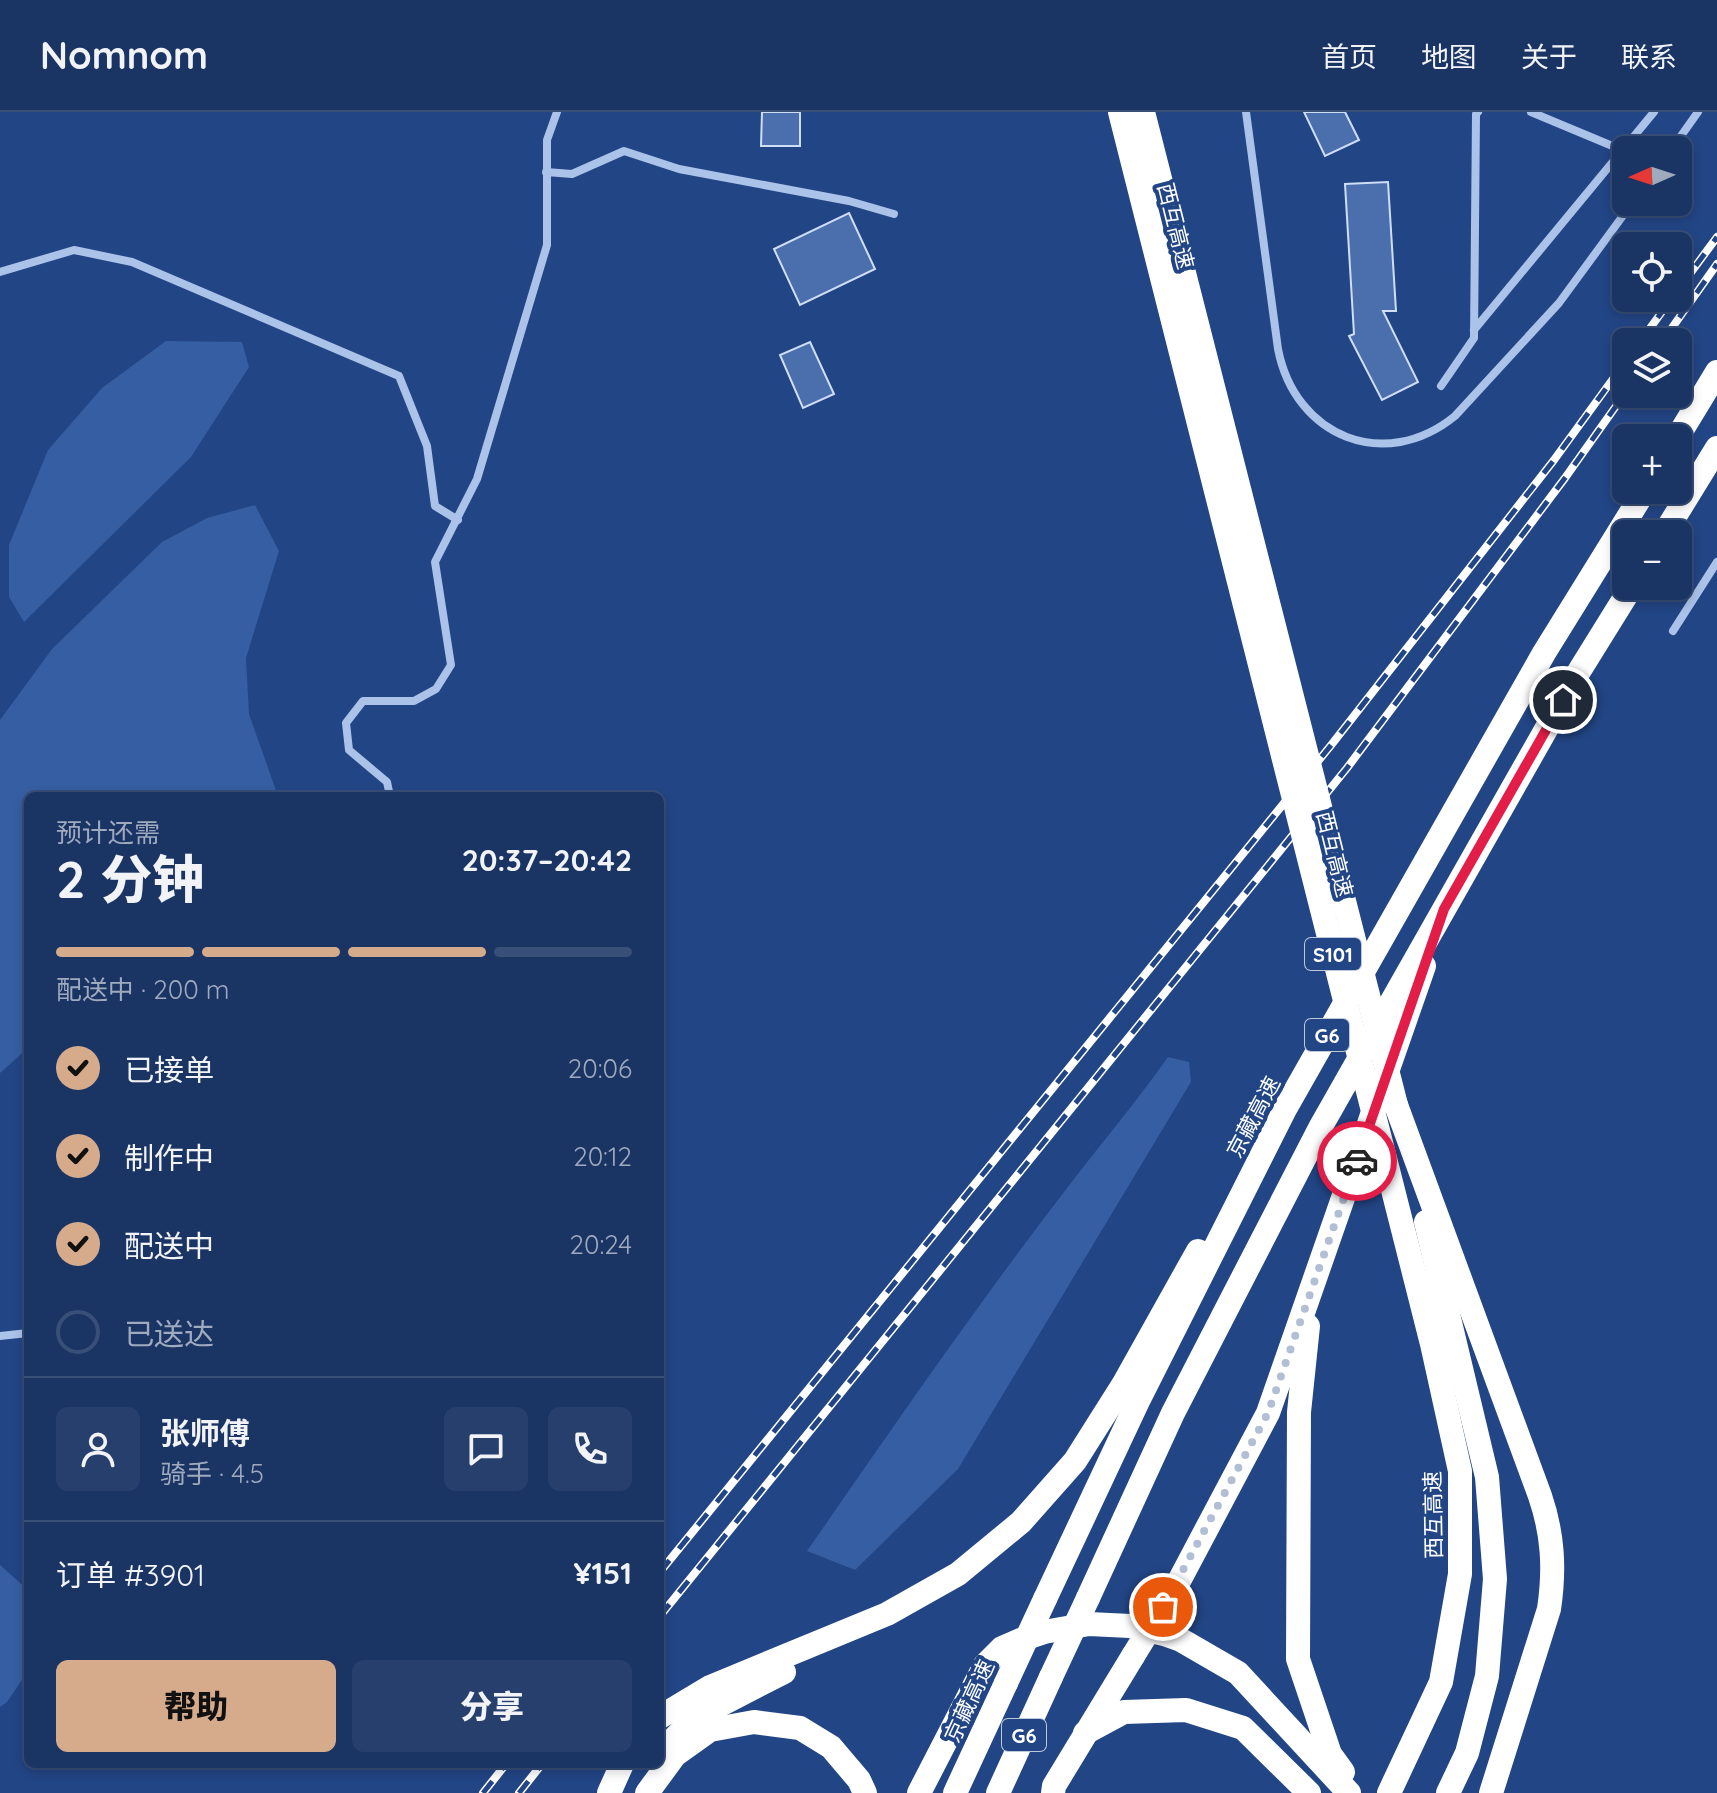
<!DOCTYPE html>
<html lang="zh">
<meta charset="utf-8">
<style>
body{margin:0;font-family:Quicksand,"Noto Sans SC",sans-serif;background:#273f6d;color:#f1f3f6;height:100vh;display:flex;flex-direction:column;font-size:30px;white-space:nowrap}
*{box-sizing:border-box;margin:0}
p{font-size:26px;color:#9faabf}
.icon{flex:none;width:44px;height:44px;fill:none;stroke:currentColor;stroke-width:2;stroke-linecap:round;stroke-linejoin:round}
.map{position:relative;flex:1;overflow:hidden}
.details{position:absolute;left:24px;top:680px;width:640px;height:976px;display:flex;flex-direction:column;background:#1a3464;border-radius:12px;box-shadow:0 4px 12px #0003,0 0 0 2px #384f78}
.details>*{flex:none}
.needle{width:52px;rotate:267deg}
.fabs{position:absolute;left:1612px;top:24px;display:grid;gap:16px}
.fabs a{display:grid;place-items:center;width:80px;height:80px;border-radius:12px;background:#1a3464;box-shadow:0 4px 12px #0003,0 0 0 2px #384f78;font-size:40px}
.pin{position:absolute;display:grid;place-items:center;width:68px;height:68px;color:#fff;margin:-34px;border:4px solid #fff;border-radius:50%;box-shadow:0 2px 8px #0007}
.courier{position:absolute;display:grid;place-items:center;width:80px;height:80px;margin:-40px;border:6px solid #e11d48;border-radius:50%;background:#fff;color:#222;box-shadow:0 2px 10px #0007}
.head em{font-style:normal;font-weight:800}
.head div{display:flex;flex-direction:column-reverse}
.head{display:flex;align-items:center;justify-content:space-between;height:136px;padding:0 32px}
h1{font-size:52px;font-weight:800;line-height:60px}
.bar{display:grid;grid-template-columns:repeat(4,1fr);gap:12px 8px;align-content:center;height:96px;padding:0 32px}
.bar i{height:10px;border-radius:6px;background:#384f78}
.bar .active{background:#d6ab8b}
.bar p{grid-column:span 4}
.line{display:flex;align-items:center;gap:20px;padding:0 32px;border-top:2px solid #384f78}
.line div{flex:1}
.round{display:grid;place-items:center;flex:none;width:84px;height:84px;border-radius:12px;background:#273f6d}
ol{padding:0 32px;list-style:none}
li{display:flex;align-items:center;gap:24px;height:88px}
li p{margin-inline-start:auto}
li .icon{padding:8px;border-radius:50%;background:#d6ab8b;color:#111;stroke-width:4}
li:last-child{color:#9faabf}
li i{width:44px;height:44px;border:4px solid #384f78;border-radius:50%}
.action{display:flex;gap:16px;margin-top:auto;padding:16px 32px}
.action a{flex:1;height:92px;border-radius:12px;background:#d6ab8b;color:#111;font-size:32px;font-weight:800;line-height:92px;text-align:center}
.action a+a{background:#273f6d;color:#f1f3f6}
header{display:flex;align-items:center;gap:48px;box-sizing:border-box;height:112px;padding:0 40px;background:#1a3464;border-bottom:2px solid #384f78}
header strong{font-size:38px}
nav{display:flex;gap:44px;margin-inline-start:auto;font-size:28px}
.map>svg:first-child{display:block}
.green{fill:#365ea2}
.building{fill:#4b6fad;stroke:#cfdef7;stroke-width:2}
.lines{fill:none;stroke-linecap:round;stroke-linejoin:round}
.street{stroke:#abc2e9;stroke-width:8}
.highway{stroke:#fff;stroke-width:24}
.rail-casing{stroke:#fff;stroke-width:8}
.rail{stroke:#224585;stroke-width:5;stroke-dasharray:15;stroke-linecap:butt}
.highway-bridge{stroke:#fff;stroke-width:24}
.done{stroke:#b2bed4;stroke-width:8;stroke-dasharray:0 14.4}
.route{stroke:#e11d48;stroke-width:10}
.labels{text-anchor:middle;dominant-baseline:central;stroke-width:8;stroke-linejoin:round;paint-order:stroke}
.shield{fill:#224585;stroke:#bdc7da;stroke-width:2}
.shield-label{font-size:20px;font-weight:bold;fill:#fff}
.street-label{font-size:22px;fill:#fff;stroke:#224585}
</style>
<header>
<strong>Nomnom</strong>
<nav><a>首页</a><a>地图</a><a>关于</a><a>联系</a></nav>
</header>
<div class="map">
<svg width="1717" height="1681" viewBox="0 0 1717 1681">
<rect width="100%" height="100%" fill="#224585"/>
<!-- green -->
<g class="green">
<polygon points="166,229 242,230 249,255 191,345 24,510 9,485 9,433 48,338 102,276"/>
<polygon points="255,393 279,439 246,546 249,602 278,684 28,684 28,936 0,961 0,608 52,537 162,430 207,406"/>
<path d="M 1168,945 L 1189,950 L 1191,970 L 958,1357 L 855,1458 L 807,1439 C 891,1318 974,1197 1064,1080 C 1098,1035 1135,992 1168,945 Z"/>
<polygon points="0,1453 28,1478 28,1559 7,1590 0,1595"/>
</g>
<!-- building -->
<g class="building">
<polygon points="762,0 800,0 800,34 761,34"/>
<polygon points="1304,0 1345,0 1359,28 1325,44"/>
<polygon points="1388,70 1396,199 1383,199 1418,270 1382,288 1349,224 1354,222 1345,72"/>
<polygon points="849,101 875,157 800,193 774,137"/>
<polygon points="810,230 834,282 803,296 780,243"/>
</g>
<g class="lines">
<!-- street -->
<g class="street">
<path d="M 1246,0 L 1278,237 C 1295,325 1385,361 1455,304 L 1559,191 L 1633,90"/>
<polyline points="1531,0 1622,38"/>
<polyline points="1671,38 1698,0"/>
<polyline points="546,60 572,62 624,39 679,57 849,89 894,102"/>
<polyline points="0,160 74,138 132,150 399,264 427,334 435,394 458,408"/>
<polyline points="1474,218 1654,0"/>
<polyline points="1441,274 1474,226 1476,2 1478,0"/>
<polyline points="1673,519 1717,450"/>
<polyline points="390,684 387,670 349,638 346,611 363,589 414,589 436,577 451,553 435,450 477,367 547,133 547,28 557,0"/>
<polyline points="0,1224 28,1221"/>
</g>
<!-- highway -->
<g class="highway">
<polyline points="1677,326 1717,260"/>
<polyline points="1664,422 1717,336"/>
<path d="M 1396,993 L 1540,1384 C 1553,1422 1555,1457 1549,1497 L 1491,1681"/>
<polyline points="1426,1110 1487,1365 1495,1467 1487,1564 1467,1641 1448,1681"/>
<polyline points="1308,1214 1299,1300 1298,1547 1330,1642 1343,1660"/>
<polyline points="1178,1471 1268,1301 1424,854"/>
<polyline points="1088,1486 1173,1301 1320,1016 1578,561 1632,474"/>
<polyline points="1045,1487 1139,1287 1285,997 1544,541 1645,378"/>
<polyline points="660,1605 710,1575 887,1502 958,1462 1021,1410 1075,1349 1123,1273 1198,1139"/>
<polyline points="1085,1621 1124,1600 1186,1598 1243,1616 1309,1681"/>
<polyline points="662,1639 693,1607 784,1560"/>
<polyline points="609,1681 622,1652"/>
<polyline points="647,1681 675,1643 710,1618 754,1610 800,1616 831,1635 859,1668 865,1681"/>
<polyline points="919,1681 985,1553 1002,1536 1023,1527 1044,1520 1089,1512 1130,1514 1164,1522 1181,1528 1238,1561 1349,1681"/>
<polyline points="955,1681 1006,1571"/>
<polyline points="998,1681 1051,1565"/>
<polyline points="1053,1681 1054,1674 1133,1544"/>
</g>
<!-- rail casing -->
<g class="rail-casing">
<g id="rail">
<polyline points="1678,178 1717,125"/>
<polyline points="1640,230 1672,186"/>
<polyline points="1662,230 1717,152"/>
<polyline points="660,1460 1332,632 1554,348 1626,249"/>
<polyline points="660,1504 1347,656 1565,366 1626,280"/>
<polyline points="483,1681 506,1652"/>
<polyline points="519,1681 542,1652"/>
</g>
</g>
<!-- rail -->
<use href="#rail" class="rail"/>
<!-- highway-bridge -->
<g class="highway-bridge">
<polyline points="1120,0 1432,1232 1460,1359 1460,1462 1441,1570 1389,1681"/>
<polyline points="1143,0 1396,993"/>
<polyline points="1133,1544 1178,1471"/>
<polyline points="1051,1565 1088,1486"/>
<polyline points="1006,1571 1045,1487"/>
</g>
</g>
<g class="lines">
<!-- done -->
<polyline class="done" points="1163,1495 1268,1301 1357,1049"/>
<!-- route -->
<polyline class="route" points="1357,1049 1444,797 1563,588"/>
</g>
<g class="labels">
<!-- shield labels -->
<g class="shield">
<rect x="1305" y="826" width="56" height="32" rx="6"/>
<rect x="1305" y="907" width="44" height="32" rx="6"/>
<rect x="1002" y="1607" width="44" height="32" rx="6"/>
</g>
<g class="shield-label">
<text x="1333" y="842">S101</text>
<text x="1327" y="923">G6</text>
<text x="1024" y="1623">G6</text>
</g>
<!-- street labels -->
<g class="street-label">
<text transform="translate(1176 114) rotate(76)">西互高速</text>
<text transform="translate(1335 742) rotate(76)">西互高速</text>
<text transform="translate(1253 1005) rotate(-62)">京藏高速</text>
<text transform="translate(1433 1403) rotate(-91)">西互高速</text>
<text transform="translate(969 1589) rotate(-65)">京藏高速</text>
</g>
</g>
</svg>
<div class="fabs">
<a><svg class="needle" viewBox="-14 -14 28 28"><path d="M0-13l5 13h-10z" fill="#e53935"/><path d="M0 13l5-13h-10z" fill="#9faabf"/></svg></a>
<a><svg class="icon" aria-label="locate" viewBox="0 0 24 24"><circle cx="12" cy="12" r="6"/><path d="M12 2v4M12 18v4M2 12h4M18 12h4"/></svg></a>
<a><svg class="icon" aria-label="layers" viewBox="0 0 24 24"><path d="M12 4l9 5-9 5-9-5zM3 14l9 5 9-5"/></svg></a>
<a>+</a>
<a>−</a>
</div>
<div class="pin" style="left:1163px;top:1495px;background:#ea580c"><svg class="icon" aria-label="bag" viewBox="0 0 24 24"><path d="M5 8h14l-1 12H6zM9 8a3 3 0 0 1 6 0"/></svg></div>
<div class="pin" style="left:1563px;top:588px;background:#1f2937"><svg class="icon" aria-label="home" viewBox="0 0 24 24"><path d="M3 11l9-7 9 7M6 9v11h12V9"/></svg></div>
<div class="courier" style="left:1357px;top:1049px"><svg class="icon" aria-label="car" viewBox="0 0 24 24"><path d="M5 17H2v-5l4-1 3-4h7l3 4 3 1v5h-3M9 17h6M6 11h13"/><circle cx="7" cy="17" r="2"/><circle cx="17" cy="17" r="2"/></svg></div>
<section class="details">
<div class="head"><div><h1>2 分钟</h1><p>预计还需</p></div><em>20:37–20:42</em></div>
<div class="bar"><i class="active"></i><i class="active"></i><i class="active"></i><i></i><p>配送中 · 200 m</p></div>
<ol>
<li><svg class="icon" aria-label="check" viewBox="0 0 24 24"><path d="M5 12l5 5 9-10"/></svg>已接单<p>20:06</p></li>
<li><svg class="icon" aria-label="check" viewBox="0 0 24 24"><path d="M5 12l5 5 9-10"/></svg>制作中<p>20:12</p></li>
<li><svg class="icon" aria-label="check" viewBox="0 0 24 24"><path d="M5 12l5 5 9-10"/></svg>配送中<p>20:24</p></li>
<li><i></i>已送达</li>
</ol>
<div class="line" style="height:144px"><a class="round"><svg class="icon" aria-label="person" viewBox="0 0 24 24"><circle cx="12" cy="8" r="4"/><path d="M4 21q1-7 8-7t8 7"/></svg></a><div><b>张师傅</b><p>骑手 · 4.5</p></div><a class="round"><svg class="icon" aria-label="chat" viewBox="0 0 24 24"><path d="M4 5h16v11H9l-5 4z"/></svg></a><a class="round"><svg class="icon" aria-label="phone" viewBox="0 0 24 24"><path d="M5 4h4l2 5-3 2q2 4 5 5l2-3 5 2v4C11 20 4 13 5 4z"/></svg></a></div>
<div class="line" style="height:104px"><div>订单 #3901</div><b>¥151</b></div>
<div class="action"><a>帮助</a><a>分享</a></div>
</section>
</div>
